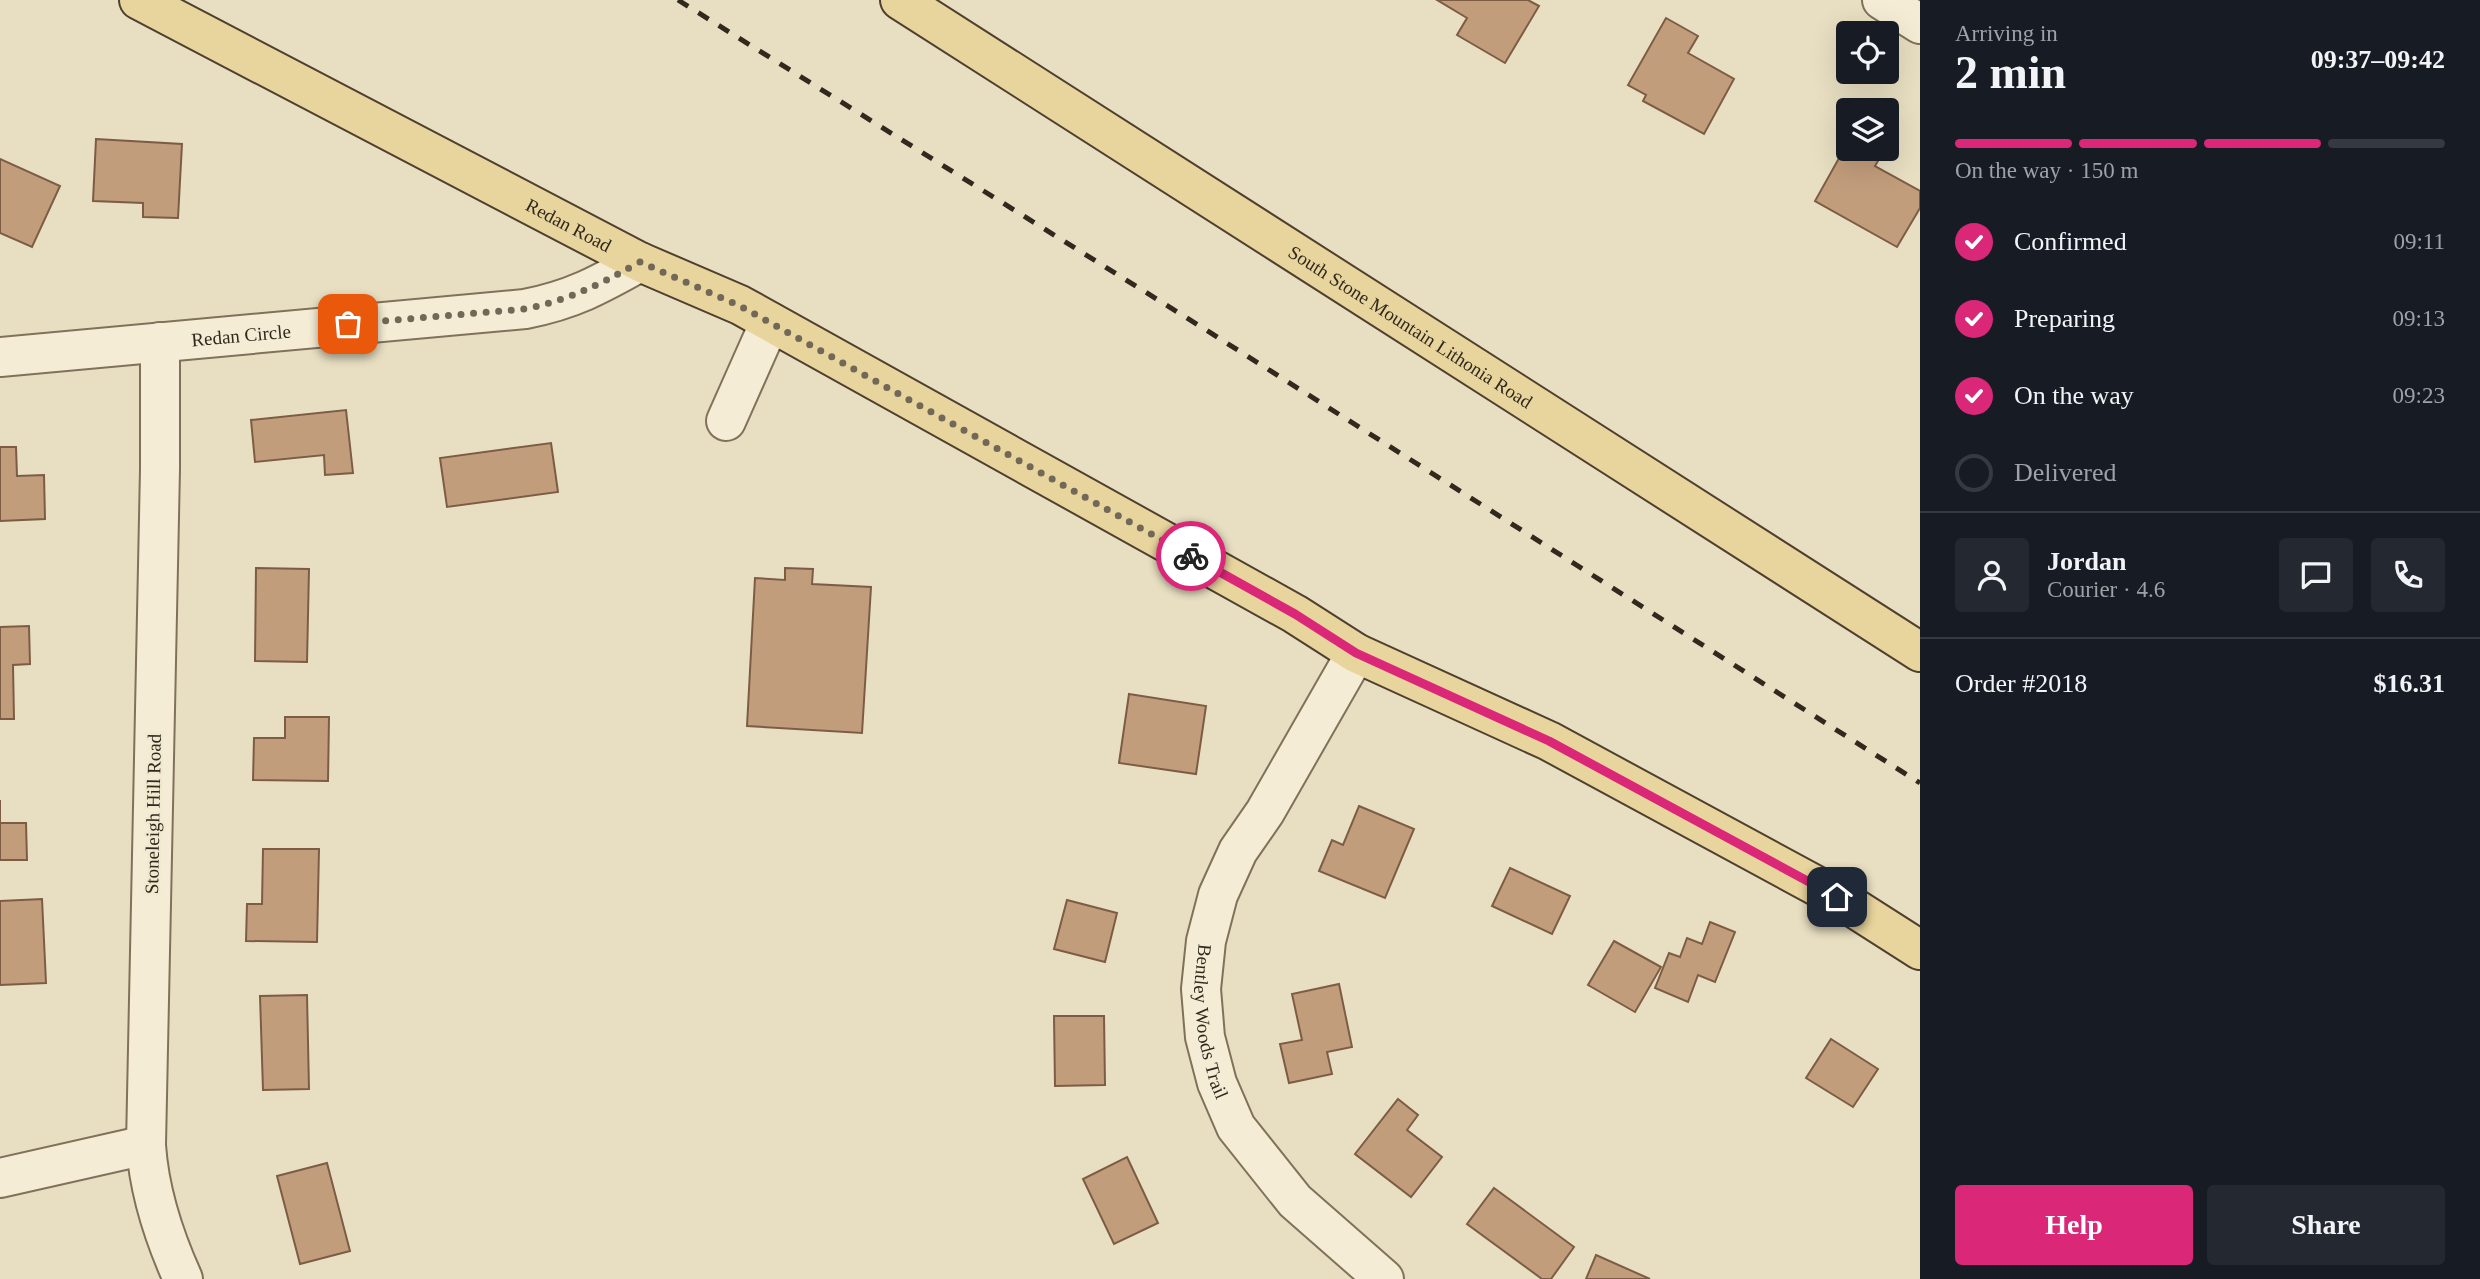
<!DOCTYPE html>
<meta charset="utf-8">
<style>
body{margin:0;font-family:Georgia,serif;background:#242831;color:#f1f3f6;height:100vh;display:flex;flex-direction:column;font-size:26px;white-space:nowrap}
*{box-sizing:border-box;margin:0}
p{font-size:23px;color:#9ea1a6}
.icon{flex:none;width:38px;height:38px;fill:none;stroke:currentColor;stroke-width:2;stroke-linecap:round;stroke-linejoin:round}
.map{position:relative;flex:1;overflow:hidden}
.drawer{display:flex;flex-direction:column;background:#171b24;width:560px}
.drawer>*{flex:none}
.fabs{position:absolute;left:1836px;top:21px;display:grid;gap:14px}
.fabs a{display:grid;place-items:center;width:63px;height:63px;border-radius:7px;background:#171b24;box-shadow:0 7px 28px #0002;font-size:35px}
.pin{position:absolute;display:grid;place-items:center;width:60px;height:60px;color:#fff;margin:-30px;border-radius:14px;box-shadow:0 4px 10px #0006}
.courier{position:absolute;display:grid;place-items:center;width:70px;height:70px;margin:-35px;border:5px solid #db2777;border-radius:50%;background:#fff;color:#222;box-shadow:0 2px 9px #0007}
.headline em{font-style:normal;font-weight:700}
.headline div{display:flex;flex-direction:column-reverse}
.headline{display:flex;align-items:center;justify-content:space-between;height:119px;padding:0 35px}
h1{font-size:46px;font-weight:700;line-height:52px}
.bar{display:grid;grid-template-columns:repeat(4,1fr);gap:10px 7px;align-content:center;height:84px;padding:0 35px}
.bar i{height:9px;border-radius:5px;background:#363941}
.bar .on{background:#db2777}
.bar p{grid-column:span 4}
.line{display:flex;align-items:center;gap:18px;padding:0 35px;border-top:2px solid #363941}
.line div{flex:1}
.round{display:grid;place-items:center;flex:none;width:74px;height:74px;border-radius:7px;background:#242831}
ol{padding:0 35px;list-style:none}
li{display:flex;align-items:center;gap:21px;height:77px}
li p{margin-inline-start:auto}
li .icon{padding:7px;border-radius:50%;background:#db2777;color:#fff;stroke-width:4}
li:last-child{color:#9ea1a6}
li i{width:38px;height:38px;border:4px solid #363941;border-radius:50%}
.button{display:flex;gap:14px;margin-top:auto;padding:14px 35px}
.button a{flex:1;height:80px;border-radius:7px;background:#db2777;color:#fff;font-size:28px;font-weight:700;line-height:80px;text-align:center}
.button a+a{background:#242831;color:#f1f3f6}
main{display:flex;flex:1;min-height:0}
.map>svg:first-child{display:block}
.building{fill:#c29d7c;stroke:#7c5d44;stroke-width:2}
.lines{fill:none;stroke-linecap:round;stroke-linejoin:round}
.minor-casing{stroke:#80715b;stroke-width:42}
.major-casing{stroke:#4e3f2f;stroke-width:42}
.minor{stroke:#f4ecd4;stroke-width:38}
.major{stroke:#e8d49d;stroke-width:38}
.rail{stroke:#31281e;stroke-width:5;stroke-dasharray:12 12;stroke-linecap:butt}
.done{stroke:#716857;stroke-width:7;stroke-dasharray:0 12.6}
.route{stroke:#db2777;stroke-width:9}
.labels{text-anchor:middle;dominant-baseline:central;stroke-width:5;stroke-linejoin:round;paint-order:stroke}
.street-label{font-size:19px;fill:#31281e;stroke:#f1e9d0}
</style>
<main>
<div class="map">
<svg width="1920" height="1279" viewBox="0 0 1920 1279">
<rect width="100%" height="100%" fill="#e8dfc2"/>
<!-- building -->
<g class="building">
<polygon points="1437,0 1528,0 1539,6 1505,63 1457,35 1467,18"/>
<polygon points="1666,18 1698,36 1688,53 1734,79 1704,134 1643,101 1646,95 1628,85"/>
<polygon points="96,139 182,144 178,218 143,217 143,203 93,201"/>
<polygon points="1848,142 1848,149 1885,149 1875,166 1920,191 1920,208 1897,247 1815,201"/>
<polygon points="0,159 60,186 32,247 0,233"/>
<polygon points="346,410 353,473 325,475 324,455 255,462 251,420"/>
<polygon points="551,443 558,492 447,507 440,458"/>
<polygon points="0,447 16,447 17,476 44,475 45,519 0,521"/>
<polygon points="256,568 309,569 307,662 255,661"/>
<polygon points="785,568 813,569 812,584 871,587 862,733 747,726 755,578 785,580"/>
<polygon points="29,626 30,664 13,665 14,719 0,719 0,627"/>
<polygon points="1129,694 1206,706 1196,774 1119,763"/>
<polygon points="285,717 329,717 328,781 253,780 254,738 285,738"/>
<polygon points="0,800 0,823 26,823 27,860 0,860"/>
<polygon points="1359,806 1414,829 1385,898 1319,871 1332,840 1343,845"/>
<polygon points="263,849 319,849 317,942 246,941 247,904 262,904"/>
<polygon points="1510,868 1570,896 1552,934 1492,906"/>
<polygon points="42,899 46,983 0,985 0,901"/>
<polygon points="1067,900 1117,913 1105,962 1054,949"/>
<polygon points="1710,922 1735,932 1715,982 1698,975 1688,1002 1655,988 1669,953 1680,957 1687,938 1702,944"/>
<polygon points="1614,941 1661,967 1635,1012 1588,985"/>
<polygon points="1339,984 1352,1047 1327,1052 1332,1074 1289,1083 1280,1044 1302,1040 1292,994"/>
<polygon points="307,995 309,1089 263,1090 260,996"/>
<polygon points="1054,1016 1104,1016 1105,1085 1055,1086"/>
<polygon points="1831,1039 1878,1069 1853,1107 1806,1078"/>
<polygon points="1398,1099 1418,1115 1407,1130 1442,1157 1411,1197 1355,1154"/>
<polygon points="1127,1157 1158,1223 1114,1244 1083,1179"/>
<polygon points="327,1163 350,1251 300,1264 277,1176"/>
<polygon points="1494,1188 1574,1247 1551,1279 1542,1279 1467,1224"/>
<polygon points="1596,1255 1650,1279 1586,1279"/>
</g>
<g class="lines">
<!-- minor casing -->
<g class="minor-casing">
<g id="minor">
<polyline points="1882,0 1920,24"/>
<path d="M 160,342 L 160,469 L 146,1145 C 149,1191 164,1237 183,1279"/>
<path id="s1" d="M 0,357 L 525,309 C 572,300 599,285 640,262"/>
<polyline points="726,421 770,322"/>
<path id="s2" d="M 1356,653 L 1265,812 L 1238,851 L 1218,895 L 1206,941 L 1201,989 L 1205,1037 L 1217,1083 L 1236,1127 L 1295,1201 L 1384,1279"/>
<polyline points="0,1178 146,1145"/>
</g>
</g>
<!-- major casing -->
<g class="major-casing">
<g id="major">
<path id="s3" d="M 139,0 L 640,262 L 740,305 L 1295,614 L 1356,653 L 1549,741 L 1837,897 L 1920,950"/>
<path id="s4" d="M 900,0 L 1920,652"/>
</g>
</g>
<!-- minor -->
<use href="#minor" class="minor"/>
<!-- major -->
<use href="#major" class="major"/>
<!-- rail -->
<polyline class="rail" points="678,0 1203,328 1920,783"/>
</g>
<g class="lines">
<!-- done -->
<path class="done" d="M 348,324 L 525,309 C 570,300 600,284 640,262 L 740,306 L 1191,556"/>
<!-- route -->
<polyline class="route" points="1191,556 1295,614 1356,653 1549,741 1837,897"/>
</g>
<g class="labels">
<!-- street labels -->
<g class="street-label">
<text stroke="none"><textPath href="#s3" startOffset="485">Redan Road</textPath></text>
<text stroke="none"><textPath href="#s4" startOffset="606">South Stone Mountain Lithonia Road</textPath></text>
<text stroke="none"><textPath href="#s1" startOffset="242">Redan Circle</textPath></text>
<text transform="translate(153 814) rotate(-89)">Stoneleigh Hill Road</text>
<text stroke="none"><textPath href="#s2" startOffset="408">Bentley Woods Trail</textPath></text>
</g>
</g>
</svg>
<div class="fabs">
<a><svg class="icon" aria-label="locate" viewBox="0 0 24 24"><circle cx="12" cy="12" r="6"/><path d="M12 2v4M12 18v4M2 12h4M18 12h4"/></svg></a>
<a><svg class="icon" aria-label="layers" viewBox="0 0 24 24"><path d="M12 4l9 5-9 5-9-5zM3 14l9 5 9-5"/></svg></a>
</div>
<div class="pin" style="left:348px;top:324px;background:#ea580c"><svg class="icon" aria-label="bag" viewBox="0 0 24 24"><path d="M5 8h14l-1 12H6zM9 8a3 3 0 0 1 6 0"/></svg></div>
<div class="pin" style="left:1837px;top:897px;background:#1f2937"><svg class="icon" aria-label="home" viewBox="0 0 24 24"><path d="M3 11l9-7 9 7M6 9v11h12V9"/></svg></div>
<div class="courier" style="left:1191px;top:556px"><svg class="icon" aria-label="bike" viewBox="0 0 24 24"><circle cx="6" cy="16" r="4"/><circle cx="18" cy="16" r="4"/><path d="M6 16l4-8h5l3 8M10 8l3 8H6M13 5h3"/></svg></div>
</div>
<section class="drawer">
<div class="headline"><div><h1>2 min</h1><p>Arriving in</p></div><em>09:37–09:42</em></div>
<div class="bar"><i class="on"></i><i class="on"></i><i class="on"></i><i></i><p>On the way · 150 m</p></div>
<ol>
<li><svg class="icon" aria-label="check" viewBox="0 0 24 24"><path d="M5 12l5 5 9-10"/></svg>Confirmed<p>09:11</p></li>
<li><svg class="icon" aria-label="check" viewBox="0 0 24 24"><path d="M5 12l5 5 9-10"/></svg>Preparing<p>09:13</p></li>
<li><svg class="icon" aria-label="check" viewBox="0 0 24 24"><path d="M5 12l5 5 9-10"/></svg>On the way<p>09:23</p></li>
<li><i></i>Delivered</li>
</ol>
<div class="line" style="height:126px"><a class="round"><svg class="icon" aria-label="person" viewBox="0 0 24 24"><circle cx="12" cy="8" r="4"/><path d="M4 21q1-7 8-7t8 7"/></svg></a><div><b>Jordan</b><p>Courier · 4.6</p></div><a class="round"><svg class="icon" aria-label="chat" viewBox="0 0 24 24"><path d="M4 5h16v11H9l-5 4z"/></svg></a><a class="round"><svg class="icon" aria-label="phone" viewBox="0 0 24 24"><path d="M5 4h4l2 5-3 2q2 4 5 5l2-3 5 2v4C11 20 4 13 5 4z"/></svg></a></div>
<div class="line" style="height:91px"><div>Order #2018</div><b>$16.31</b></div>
<div class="button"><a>Help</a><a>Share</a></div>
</section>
</main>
